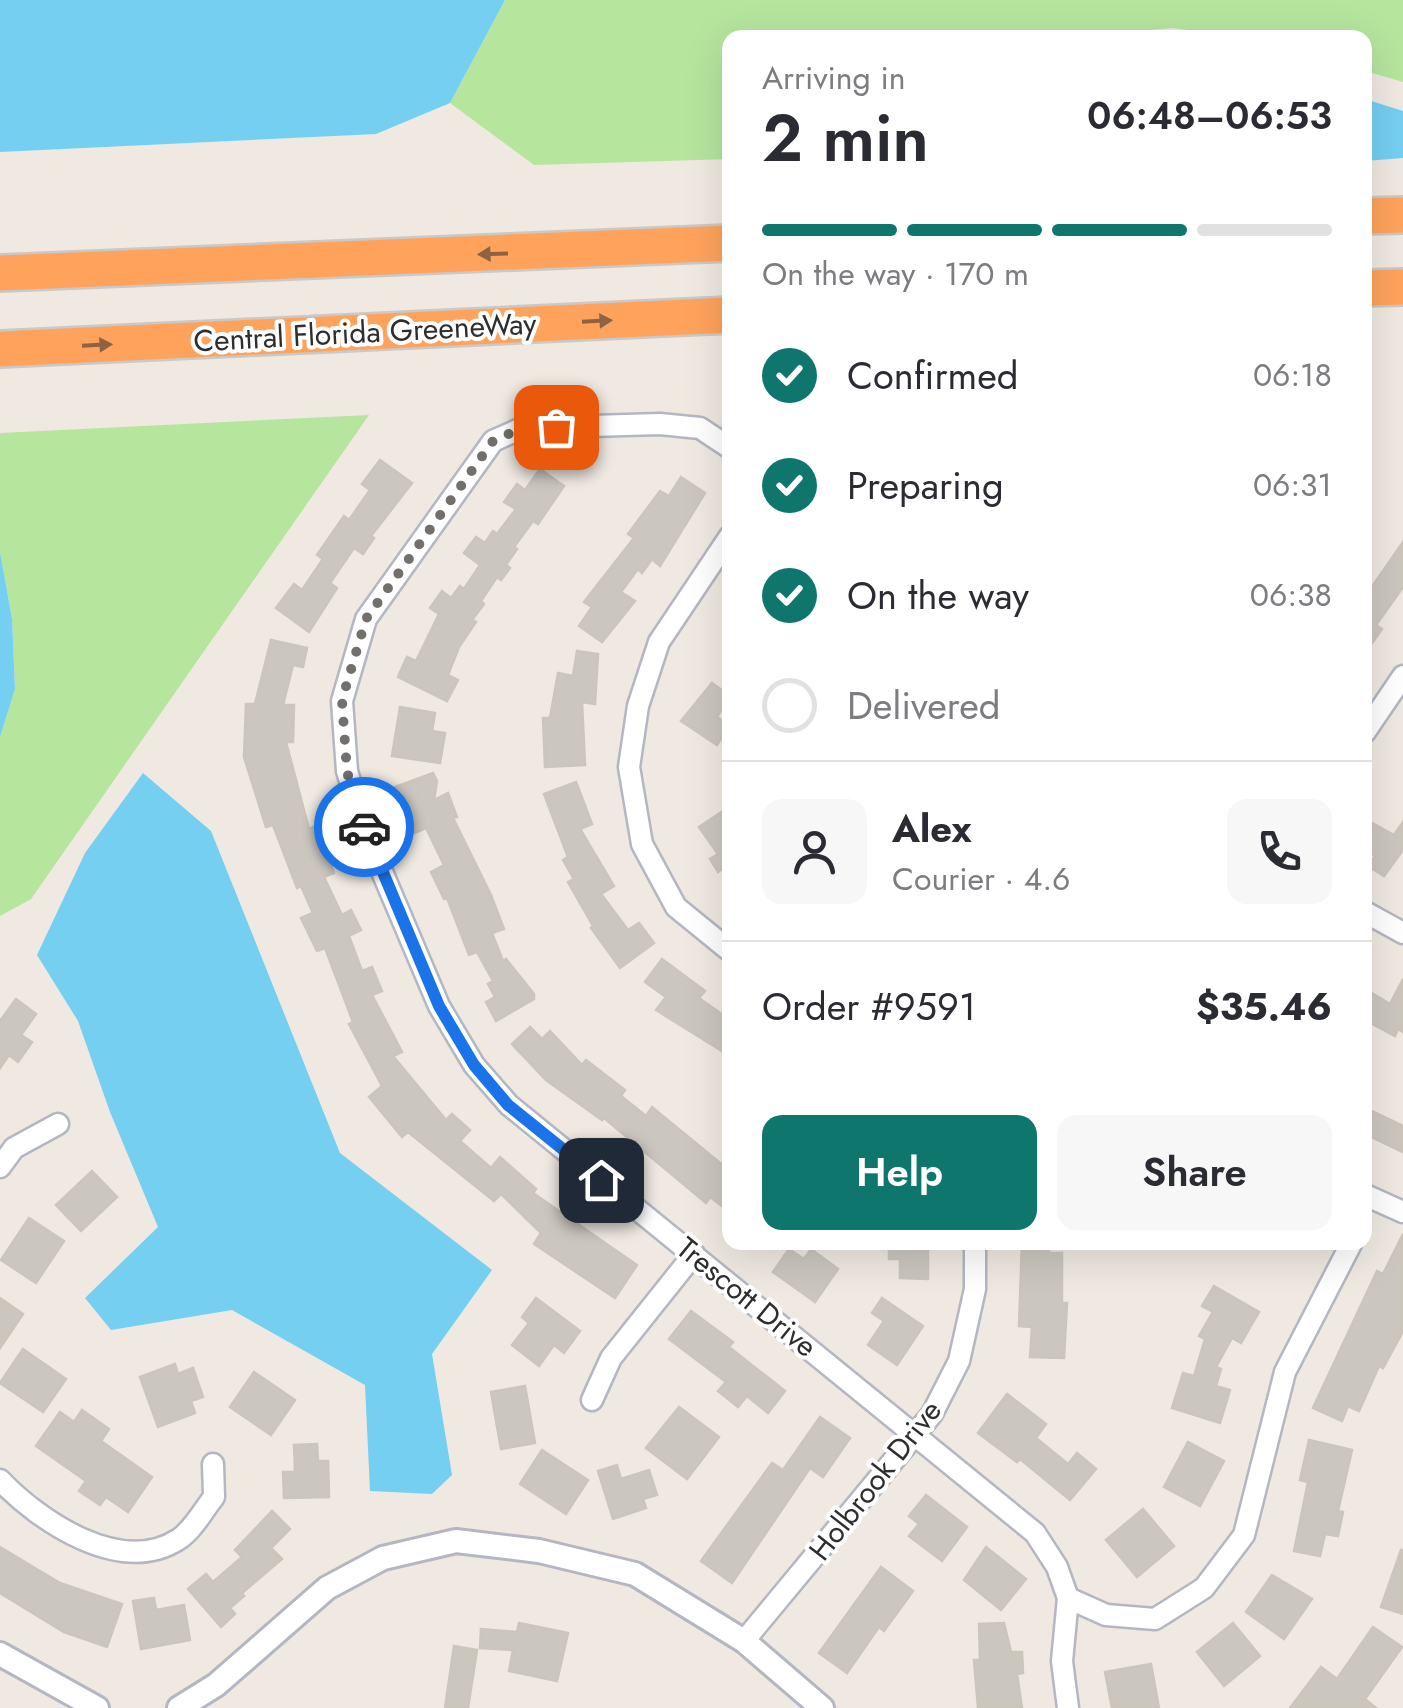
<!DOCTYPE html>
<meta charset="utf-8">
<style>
body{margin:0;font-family:Jost,sans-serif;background:#f7f7f7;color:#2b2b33;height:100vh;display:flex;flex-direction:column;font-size:38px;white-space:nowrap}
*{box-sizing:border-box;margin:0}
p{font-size:32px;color:#7c7c81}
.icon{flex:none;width:55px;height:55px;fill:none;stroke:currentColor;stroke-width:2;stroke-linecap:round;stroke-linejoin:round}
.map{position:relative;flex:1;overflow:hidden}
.details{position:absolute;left:722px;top:30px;width:650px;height:1220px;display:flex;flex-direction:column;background:#fff;border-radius:20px;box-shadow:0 10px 40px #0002}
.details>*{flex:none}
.pin{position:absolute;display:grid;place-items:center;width:85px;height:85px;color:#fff;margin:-42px;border-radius:20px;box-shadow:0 5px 15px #0006}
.courier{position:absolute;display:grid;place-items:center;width:100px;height:100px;margin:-50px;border:8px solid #1a73e8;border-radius:50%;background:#fff;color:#222;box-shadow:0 2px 12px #0007}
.overview em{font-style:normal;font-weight:600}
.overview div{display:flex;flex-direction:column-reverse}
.overview{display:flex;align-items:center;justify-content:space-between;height:170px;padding:0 40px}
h1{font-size:65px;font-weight:600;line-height:75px}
.bar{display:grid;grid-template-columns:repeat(4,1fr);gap:15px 10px;align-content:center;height:120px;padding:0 40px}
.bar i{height:12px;border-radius:8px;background:#e1e1e2}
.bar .on{background:#0f766e}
.bar p{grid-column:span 4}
.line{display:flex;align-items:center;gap:25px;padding:0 40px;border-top:2px solid #e1e1e2}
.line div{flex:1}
.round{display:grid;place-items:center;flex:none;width:105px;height:105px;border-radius:20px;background:#f7f7f7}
ol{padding:0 40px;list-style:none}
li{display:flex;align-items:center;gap:30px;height:110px}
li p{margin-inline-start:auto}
li .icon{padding:10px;border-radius:50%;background:#0f766e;color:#fff;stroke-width:4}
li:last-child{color:#7c7c81}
li i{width:55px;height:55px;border:5px solid #e1e1e2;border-radius:50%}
.action{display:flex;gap:20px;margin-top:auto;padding:20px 40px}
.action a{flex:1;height:115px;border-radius:20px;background:#0f766e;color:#fff;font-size:40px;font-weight:600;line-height:115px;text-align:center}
.action a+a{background:#f7f7f7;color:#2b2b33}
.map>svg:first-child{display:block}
.green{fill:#b6e59e}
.water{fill:#75cff0}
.building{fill:#cbc7bf;stroke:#cbc5ba;stroke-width:2.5}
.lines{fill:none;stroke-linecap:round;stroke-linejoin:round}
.minor-casing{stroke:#b4b7c1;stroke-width:25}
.tertiary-casing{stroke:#b4b7c1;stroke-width:28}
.motorway-casing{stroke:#c9c9c9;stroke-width:40}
.minor{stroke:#fff;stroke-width:20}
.tertiary{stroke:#fff;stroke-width:22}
.motorway{stroke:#ffa35c;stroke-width:35}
.oneway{fill:#8c6343}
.done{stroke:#726f6d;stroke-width:10;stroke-dasharray:0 18}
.route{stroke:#1a73e8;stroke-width:12}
.labels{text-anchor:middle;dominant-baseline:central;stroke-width:8;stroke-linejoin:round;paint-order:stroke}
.street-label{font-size:30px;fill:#2e2e2e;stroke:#fff}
</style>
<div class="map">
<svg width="1403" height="1708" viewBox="0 0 1403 1708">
<rect width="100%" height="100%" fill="#efe9e1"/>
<!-- green -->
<g class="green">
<polygon points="505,0 1403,0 1403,82 1365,71 1365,38 1237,37 1173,28 1054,38 730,38 730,159 534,165 450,103"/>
<polygon points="369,415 31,899 0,916 0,737 15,689 12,619 0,552 0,433"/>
</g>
<!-- water -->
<g class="water">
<polygon points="0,0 505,0 450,103 376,134 0,152"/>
<polygon points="1365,99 1403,111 1403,158 1365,161"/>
<polygon points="0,552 12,619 15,689 0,737"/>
<polygon points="143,773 211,831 340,1153 492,1270 432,1354 452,1475 432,1494 370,1491 365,1385 232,1310 111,1330 85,1298 158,1227 110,1112 78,1021 37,955 85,853"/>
</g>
<!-- building -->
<g class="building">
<polygon points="380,460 412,483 371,536 374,538 363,554 354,548 330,583 337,588 309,632 276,608 294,584 302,590 323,559 317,555 344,516 349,520 370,490 362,484"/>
<polygon points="540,469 564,486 538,524 533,521 514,547 517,549 506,565 510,568 501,580 497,577 481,601 484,604 472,620 476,622 459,647 448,675 458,680 447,701 398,677 407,657 416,661 439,614 430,608 442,591 451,598 460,586 464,589 480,565 464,553 476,537 485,543 493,531 497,534 516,509 504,502 517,484 525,490"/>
<polygon points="681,477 705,493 660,566 652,559 642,573 638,569 621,592 635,601 602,642 579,626 592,607 584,602 634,538 628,534 660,491 669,496"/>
<polygon points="1403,542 1403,587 1376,625 1382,629 1365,653 1365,597"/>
<polygon points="271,640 307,648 303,667 293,665 283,705 294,705 293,742 286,742 309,829 315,826 334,873 324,877 342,915 351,910 361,930 349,936 362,971 372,967 382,991 372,995 402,1052 393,1056 446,1120 452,1114 470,1130 460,1141 491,1168 500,1157 536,1189 533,1193 637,1265 615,1298 534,1244 541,1233 501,1194 494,1201 408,1132 402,1137 369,1097 382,1086 349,1024 353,1022 325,948 317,951 301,918 313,913 301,886 297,888 273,825 266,827 244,757 246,704 255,704"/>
<polygon points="577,651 598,654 595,704 582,702 585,765 545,767 543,718 550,718 558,673 573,676"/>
<polygon points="712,683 730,696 717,717 730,726 717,745 681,721"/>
<polygon points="400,707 435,713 432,731 445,733 440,763 392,756"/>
<polygon points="433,773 437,781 434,800 448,793 457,817 453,818 491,895 504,929 492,933 503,961 506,959 534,994 534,999 496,1021 486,1002 495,997 488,984 493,981 477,952 469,955 447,898 444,899 431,872 444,865 426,828 412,834 395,787"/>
<polygon points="576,782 592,824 580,829 614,886 601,894 628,930 639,923 654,943 620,968 591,928 593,926 568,882 574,879 563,860 568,857 544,794"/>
<polygon points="723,811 730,821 730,872 726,866 718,872 710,859 718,854 699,827"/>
<polygon points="1365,819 1394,835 1403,822 1403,850 1384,876 1368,866 1375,856 1365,849"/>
<polygon points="662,959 705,991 699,998 730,1020 730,1056 656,1010 666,997 645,982"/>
<polygon points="1403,979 1403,1032 1398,1029 1395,1036 1365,1020 1365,989 1390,1004"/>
<polygon points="16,999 36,1014 21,1035 32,1042 18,1062 9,1055 0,1068 0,1021"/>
<polygon points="530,1027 542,1039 550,1031 582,1065 586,1060 625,1090 621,1096 646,1116 652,1107 730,1171 730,1212 710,1197 706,1203 604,1118 602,1120 546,1080 512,1044"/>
<polygon points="1365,1108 1403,1126 1403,1152 1365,1134"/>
<polygon points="92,1171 117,1197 81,1231 56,1205"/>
<polygon points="29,1218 64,1241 36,1283 1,1260"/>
<polygon points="1403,1234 1403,1331 1383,1368 1379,1366 1359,1411 1348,1406 1342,1421 1313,1408 1377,1271 1383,1274"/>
<polygon points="889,1242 928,1242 928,1279 900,1278 900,1259 889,1259"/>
<polygon points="1022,1242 1049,1242 1049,1253 1062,1253 1062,1303 1067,1303 1064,1358 1030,1357 1032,1327 1019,1326"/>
<polygon points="789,1249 804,1259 811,1249 838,1269 815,1302 773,1272"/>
<polygon points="1214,1286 1259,1312 1241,1343 1232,1338 1216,1367 1221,1369 1216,1386 1230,1390 1220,1423 1172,1408 1183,1373 1194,1376 1205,1339 1199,1336 1213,1312 1202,1306"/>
<polygon points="0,1298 23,1314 0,1348"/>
<polygon points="536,1298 580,1331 564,1353 554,1345 539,1366 512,1345 529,1323 522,1317"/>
<polygon points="882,1298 923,1326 897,1365 868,1345 884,1321 872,1313"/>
<polygon points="691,1311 733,1342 729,1347 785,1391 768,1413 747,1396 738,1407 718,1391 726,1382 669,1339"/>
<polygon points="23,1349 66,1379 43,1412 0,1383"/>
<polygon points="175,1364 178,1374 193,1368 203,1397 191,1401 195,1413 158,1427 140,1377"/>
<polygon points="254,1372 295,1400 271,1435 230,1407"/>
<polygon points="525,1386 535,1443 501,1449 491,1392"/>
<polygon points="1007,1394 1046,1424 1036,1438 1068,1464 1077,1453 1096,1469 1070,1500 1020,1459 1017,1462 978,1433"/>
<polygon points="679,1407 719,1437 687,1479 646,1448"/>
<polygon points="82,1410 109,1429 101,1441 152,1477 128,1512 106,1497 100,1505 79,1491 86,1481 36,1446 60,1412 74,1422"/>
<polygon points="820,1417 850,1438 823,1477 810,1468 732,1583 701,1561 772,1463 783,1470"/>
<polygon points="1309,1440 1352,1450 1338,1511 1343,1512 1338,1536 1325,1534 1320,1556 1294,1551 1308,1482 1300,1480"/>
<polygon points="1188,1442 1224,1461 1200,1506 1164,1487"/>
<polygon points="317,1444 318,1461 328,1461 329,1497 284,1498 283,1472 295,1472 294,1445"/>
<polygon points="542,1450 588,1480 566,1514 520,1484"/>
<polygon points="617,1465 621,1479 649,1470 657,1495 643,1499 646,1508 613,1519 598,1471"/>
<polygon points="926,1495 967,1527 942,1561 909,1536 919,1524 909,1516"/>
<polygon points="1143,1509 1174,1546 1137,1577 1106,1540"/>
<polygon points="272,1511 290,1529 271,1548 282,1559 242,1593 244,1596 230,1608 235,1614 221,1627 188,1589 206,1574 213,1582 242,1557 235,1550"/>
<polygon points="0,1547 60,1583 122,1604 107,1647 64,1632 0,1593"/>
<polygon points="986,1547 1026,1579 1001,1610 964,1580"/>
<polygon points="1401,1550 1403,1551 1403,1614 1381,1607"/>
<polygon points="881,1567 913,1591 884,1631 879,1627 847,1673 819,1653"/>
<polygon points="1272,1575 1312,1599 1284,1639 1246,1612"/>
<polygon points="154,1598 156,1610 184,1605 190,1640 141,1649 133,1601"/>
<polygon points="519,1623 568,1633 557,1681 509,1671 513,1650 480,1648 481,1629 517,1632"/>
<polygon points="1004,1623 1011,1652 1022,1652 1023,1673 1017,1674 1022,1708 978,1708 974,1660 980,1660 979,1624"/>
<polygon points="1233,1623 1260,1656 1224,1686 1197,1652"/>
<polygon points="1373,1627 1402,1647 1365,1699 1376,1708 1290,1708 1321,1667 1337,1679"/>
<polygon points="454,1646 477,1650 468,1708 445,1708"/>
<polygon points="1151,1664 1159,1708 1112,1708 1105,1672"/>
</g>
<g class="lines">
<!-- minor casing -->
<g class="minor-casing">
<g id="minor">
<polyline points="730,448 700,428 660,424 522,428 493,441 366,619 342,701 347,771 366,834 439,1006 474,1065 509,1105 1035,1533 1057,1567 1068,1598 1062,1661 1068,1708"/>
<polyline points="730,536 659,642 638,706 629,767 642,844 676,907 730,951"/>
<polyline points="1365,732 1403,676"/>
<polyline points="1365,912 1403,933"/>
<polyline points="0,1167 14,1148 58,1124"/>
<polyline points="1365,1195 1403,1212"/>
<polyline points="592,1400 611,1358 694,1254"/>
<path d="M 0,1480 C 39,1521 121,1577 179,1539 C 193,1530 204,1509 214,1497 L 213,1464"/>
<polyline points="1068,1598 1106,1615 1155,1619 1204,1588 1244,1535 1285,1372 1352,1242"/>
<polyline points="744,1641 932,1414 959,1361 975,1289 975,1242"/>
</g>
</g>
<!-- tertiary casing -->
<g class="tertiary-casing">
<g id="tertiary">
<polyline points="0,1654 97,1708"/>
<polyline points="179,1708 216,1685 327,1588 383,1558 456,1541 539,1551 635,1574 744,1641 822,1708"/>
</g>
</g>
<!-- motorway casing -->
<g class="motorway-casing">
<g id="motorway">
<polyline points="1365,216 1403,215"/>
<polyline points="0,273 730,243"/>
<polyline points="1365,288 1403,287"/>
<polyline points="0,349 730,315"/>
</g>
</g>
<!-- minor -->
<use href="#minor" class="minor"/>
<!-- tertiary -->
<use href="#tertiary" class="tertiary"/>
<!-- motorway -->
<use href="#motorway" class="motorway"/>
</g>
<!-- one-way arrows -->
<defs><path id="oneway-solid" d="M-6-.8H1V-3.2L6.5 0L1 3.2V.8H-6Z" transform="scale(2.5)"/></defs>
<g class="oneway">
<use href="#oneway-solid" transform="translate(493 254) rotate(178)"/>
<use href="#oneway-solid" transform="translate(597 321) rotate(-3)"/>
<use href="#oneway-solid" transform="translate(97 345) rotate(-3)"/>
</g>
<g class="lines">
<!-- done -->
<polyline class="done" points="364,827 347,772 342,700 366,619 493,441 522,428 556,427"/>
<!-- route -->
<polyline class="route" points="364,827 439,1006 474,1065 508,1105 601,1180"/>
</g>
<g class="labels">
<!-- street labels -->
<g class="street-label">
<text transform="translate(365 332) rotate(-3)">Central Florida GreeneWay</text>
<text transform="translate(747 1297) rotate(39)">Trescott Drive</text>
<text transform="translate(875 1480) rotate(-52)">Holbrook Drive</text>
</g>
</g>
</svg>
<div class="pin" style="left:556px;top:427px;background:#ea580c"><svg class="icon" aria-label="bag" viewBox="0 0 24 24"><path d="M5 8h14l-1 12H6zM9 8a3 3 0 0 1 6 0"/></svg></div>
<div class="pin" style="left:601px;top:1180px;background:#1f2937"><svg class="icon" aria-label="home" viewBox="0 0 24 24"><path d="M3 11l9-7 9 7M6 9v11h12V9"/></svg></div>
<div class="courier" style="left:364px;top:827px"><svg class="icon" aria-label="car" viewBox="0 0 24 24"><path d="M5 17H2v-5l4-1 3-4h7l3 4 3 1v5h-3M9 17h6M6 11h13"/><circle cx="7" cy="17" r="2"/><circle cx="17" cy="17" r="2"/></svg></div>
<section class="details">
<div class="overview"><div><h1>2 min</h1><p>Arriving in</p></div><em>06:48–06:53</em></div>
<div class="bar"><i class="on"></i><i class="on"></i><i class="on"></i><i></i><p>On the way · 170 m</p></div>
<ol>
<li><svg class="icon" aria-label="check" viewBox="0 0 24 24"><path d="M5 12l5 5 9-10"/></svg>Confirmed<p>06:18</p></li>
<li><svg class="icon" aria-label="check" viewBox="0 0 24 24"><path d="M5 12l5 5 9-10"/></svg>Preparing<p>06:31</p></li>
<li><svg class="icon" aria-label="check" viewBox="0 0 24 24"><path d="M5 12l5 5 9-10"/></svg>On the way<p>06:38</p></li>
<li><i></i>Delivered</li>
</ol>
<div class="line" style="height:180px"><a class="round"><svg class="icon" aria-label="person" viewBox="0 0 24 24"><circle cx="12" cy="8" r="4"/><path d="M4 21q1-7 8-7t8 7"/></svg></a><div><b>Alex</b><p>Courier · 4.6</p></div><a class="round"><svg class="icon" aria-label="phone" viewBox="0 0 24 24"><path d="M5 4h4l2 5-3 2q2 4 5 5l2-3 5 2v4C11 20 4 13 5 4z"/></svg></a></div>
<div class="line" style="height:130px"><div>Order #9591</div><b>$35.46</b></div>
<div class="action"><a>Help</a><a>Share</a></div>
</section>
</div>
